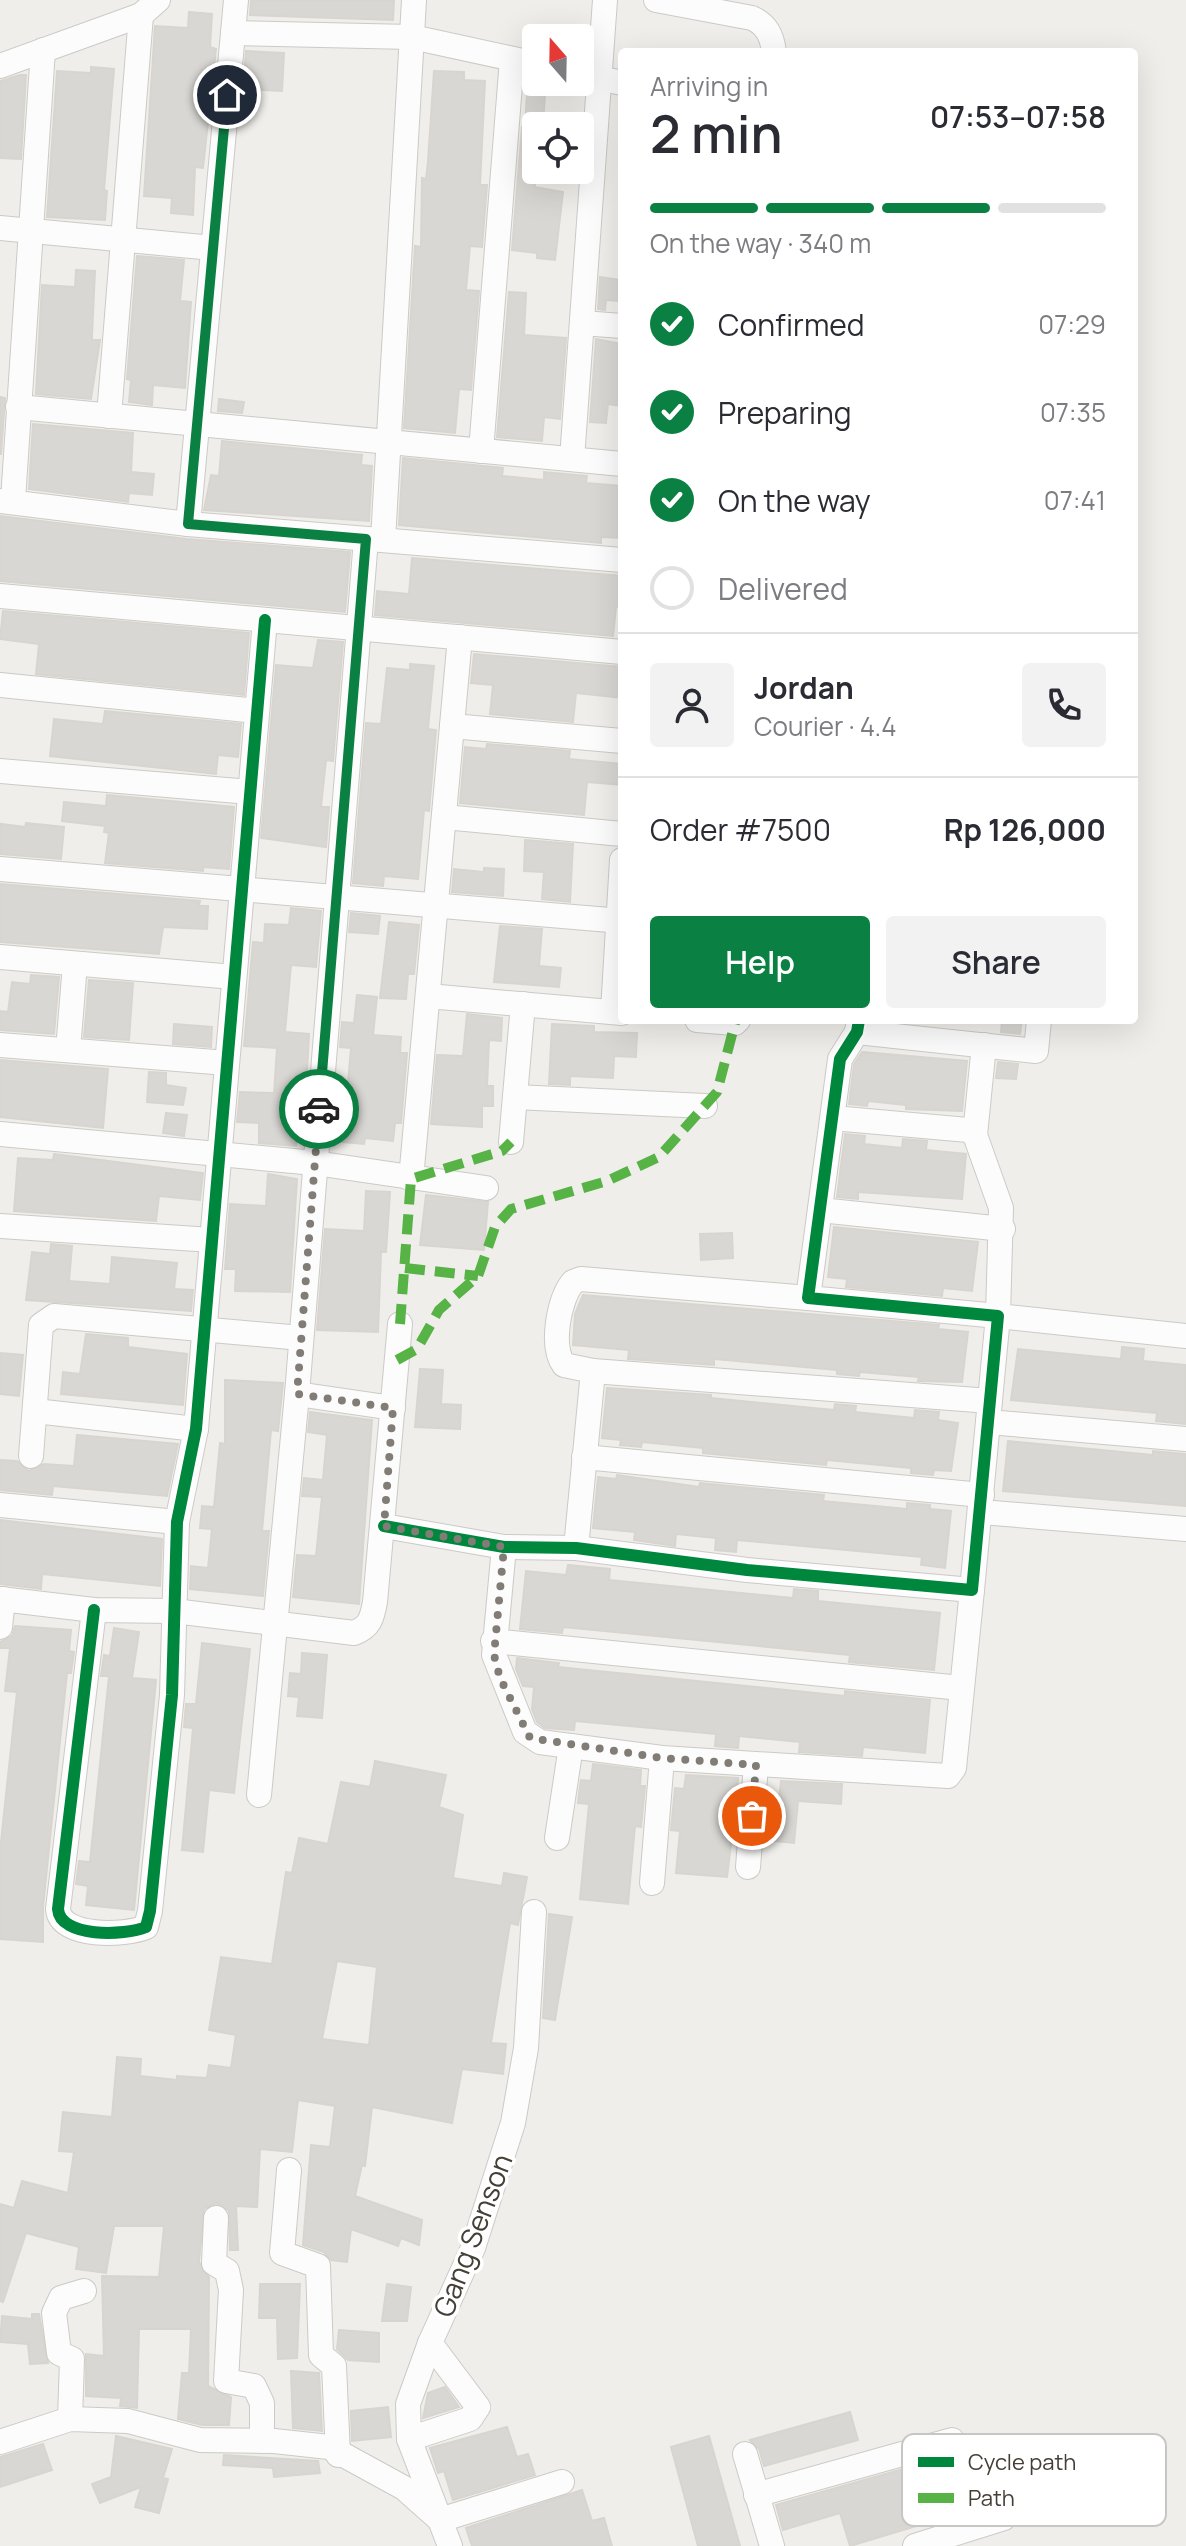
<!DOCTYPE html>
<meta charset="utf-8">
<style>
body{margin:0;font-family:Manrope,sans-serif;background:#f2f2f3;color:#2b2b33;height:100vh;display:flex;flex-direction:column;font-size:30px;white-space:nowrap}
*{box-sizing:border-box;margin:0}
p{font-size:26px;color:#7c7c81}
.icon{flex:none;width:44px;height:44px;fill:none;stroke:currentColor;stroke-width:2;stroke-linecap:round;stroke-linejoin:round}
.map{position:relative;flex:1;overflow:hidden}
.sheet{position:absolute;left:618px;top:48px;width:520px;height:976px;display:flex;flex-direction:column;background:#fff;border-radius:8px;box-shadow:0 8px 32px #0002}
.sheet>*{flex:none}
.needle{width:52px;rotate:340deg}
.buttons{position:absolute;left:522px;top:24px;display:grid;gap:16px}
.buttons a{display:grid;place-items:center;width:72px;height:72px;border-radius:8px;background:#fff;box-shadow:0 8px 32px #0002;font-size:40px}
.pin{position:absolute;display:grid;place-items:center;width:68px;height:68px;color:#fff;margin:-34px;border:4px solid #fff;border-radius:50%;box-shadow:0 2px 8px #0007}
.courier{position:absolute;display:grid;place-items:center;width:80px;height:80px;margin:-40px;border:6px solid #0b8043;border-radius:50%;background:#fff;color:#222;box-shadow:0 2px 10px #0007}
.headline em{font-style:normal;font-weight:600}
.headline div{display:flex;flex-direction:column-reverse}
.headline{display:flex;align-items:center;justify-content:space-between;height:136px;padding:0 32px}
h1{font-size:52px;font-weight:600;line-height:60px}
.bar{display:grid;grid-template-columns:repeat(4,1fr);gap:12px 8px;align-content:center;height:96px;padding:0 32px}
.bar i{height:10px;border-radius:6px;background:#e1e1e2}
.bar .selected{background:#0b8043}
.bar p{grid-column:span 4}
.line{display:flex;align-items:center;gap:20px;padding:0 32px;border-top:2px solid #e1e1e2}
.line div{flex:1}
.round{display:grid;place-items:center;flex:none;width:84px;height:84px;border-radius:8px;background:#f2f2f3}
ol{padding:0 32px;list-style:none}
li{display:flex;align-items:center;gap:24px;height:88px}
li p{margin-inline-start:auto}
li .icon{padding:8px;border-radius:50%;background:#0b8043;color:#fff;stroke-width:4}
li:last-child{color:#7c7c81}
li i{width:44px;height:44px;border:4px solid #e1e1e2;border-radius:50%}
.button{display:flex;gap:16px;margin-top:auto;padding:16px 32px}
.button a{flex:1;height:92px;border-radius:8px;background:#0b8043;color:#fff;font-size:32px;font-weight:600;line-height:92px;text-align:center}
.button a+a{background:#f2f2f3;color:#2b2b33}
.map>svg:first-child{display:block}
.building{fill:#d9d7d3;stroke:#d8d5d0;stroke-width:2;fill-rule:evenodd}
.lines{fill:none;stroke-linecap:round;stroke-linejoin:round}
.street-casing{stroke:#cccac6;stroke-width:26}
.street{stroke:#fdfcfc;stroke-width:24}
.quiet{stroke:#57b346;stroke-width:10;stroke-dasharray:20 10;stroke-linecap:butt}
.cycleway-casing{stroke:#fff;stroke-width:17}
.cycleway{stroke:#00873e;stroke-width:12}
.done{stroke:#817d76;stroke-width:8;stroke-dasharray:0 14.4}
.route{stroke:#0b8043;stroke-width:10}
.labels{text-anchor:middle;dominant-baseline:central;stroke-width:7;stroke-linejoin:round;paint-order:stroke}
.street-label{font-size:28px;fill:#454037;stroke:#fff}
.key{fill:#fff;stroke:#c7c6c3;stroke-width:2}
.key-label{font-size:22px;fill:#454037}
</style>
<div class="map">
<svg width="1186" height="2546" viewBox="0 0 1186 2546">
<rect width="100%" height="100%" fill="#f0eeea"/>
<!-- building -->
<g class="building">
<polygon points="251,0 394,0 393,20 250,15"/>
<polygon points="189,12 212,14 210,47 216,49 203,168 195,167 193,215 171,213 172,198 144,196 155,26 188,28"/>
<polygon points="246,51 284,53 282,91 243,89"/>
<polygon points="91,67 114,69 104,190 107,191 105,220 47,217 57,71 91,73"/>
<polygon points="434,71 464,72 464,80 485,81 480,185 487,185 482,247 470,246 466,290 479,291 471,390 459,389 455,433 404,428 415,246 421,247 422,178 426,179 428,161"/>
<polygon points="20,75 26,75 21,159 0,158 0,81"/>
<polygon points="527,93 545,94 543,126 525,125"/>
<polygon points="522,127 536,128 535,187 563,192 555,260 537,258 537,253 512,250"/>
<polygon points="137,256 184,260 180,301 191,302 185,388 153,385 152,405 129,402 131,380 127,379"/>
<polygon points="76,270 95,271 92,335 92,340 100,340 91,399 36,394 42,285 75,287"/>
<polygon points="600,277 621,280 619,301 606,300 605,310 598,309"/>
<polygon points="509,292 526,293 524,335 566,338 560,419 544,417 542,441 497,437"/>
<polygon points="596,339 622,344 622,406 608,404 606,423 590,422"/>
<polygon points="0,397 5,398 1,454 0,454"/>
<polygon points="219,399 244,402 242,413 218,411"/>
<polygon points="33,424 133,433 131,472 154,474 152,495 129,493 128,502 29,489"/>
<polygon points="222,441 362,455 361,465 372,466 369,521 204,510 211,475 219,476"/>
<polygon points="403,458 503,468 502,476 544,480 544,472 587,476 586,483 622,486 622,538 601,537 601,543 399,525"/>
<polygon points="0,516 187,539 350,552 345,612 0,581"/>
<polygon points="412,558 622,576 622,607 616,607 613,636 375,615 377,591 409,594"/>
<polygon points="3,611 249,633 244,695 36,674 39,644 0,639"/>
<polygon points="318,640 343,642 333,761 326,760 321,807 329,807 326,847 261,838 276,665 313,668"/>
<polygon points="474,654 622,667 622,698 576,693 573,722 490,714 493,685 471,683"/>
<polygon points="410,664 434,666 428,729 436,730 429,811 424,810 418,879 384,876 383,886 353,883 366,723 381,724 387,668 410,670"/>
<polygon points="105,711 241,724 238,757 218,755 216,774 50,756 54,719 103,724"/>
<polygon points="487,744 570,751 569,759 622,764 622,785 587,782 584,815 460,803 465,747 486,749"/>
<polygon points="107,795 234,807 229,869 203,867 203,871 105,863 109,833 104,832 105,826 62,821 64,802 106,806"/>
<polygon points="26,823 64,827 61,859 0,854 1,824 25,827"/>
<polygon points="525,840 573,844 570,902 542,899 544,872 524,871"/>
<polygon points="484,868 504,869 503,896 452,892 454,869 484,872"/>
<polygon points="0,884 200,901 199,906 208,906 207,929 163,927 159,954 0,942"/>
<polygon points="291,908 321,911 316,967 291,965 285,1032 309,1034 306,1090 298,1089 296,1146 259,1143 259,1123 237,1122 240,1092 274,1093 277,1048 244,1046 253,942 264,943 265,924 289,925"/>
<polygon points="351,913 380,916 378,934 349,932"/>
<polygon points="389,922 419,925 414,974 408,974 406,999 380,998"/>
<polygon points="500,926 542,929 539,966 561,968 559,987 494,982"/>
<polygon points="31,975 59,977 54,1034 0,1030 0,1011 8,1012 12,982 30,984"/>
<polygon points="89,980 133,983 129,1040 84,1037"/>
<polygon points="357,995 377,997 373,1035 401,1037 400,1053 407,1053 401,1123 395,1123 393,1141 365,1138 364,1144 343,1142 351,1048 340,1047 342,1022 354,1023"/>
<polygon points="467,1014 502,1018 501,1041 489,1040 487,1086 493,1086 493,1106 482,1106 482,1127 431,1124 437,1055 463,1056"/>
<polygon points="1002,1020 1022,1020 1020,1034 1001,1032"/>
<polygon points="174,1024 212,1027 211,1047 173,1044"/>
<polygon points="552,1024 594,1026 594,1032 637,1033 636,1057 614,1056 613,1078 570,1076 570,1085 549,1084"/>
<polygon points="862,1052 967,1061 962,1111 906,1109 906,1105 868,1101 867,1106 849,1104 854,1064"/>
<polygon points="0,1060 108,1069 103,1128 0,1117"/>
<polygon points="998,1062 1018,1064 1016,1079 996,1078"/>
<polygon points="149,1072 166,1073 166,1085 186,1088 183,1105 147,1102"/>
<polygon points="166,1113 187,1115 184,1136 163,1133"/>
<polygon points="845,1134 865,1136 864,1144 902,1148 903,1139 927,1141 926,1150 966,1154 962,1199 858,1192 858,1199 837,1197"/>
<polygon points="54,1154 203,1173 200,1200 159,1196 156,1221 14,1211 18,1158 53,1160"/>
<polygon points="268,1174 297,1179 290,1292 235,1291 236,1269 225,1269 230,1204 266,1206"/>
<polygon points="366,1191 390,1192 386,1252 381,1252 378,1332 317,1330 325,1229 364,1231"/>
<polygon points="426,1195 488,1202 484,1250 420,1245"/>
<polygon points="834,1227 978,1242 972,1291 943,1288 942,1296 846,1287 847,1279 828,1277"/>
<polygon points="732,1233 733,1258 701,1260 700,1234"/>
<polygon points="51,1244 72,1246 69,1281 110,1284 112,1257 177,1263 174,1289 193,1290 191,1311 26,1300 32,1252 50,1254"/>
<polygon points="583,1295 939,1325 938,1329 968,1332 962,1382 918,1381 919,1377 860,1372 859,1376 837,1374 837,1370 714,1359 714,1365 628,1359 629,1350 573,1345 575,1314"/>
<polygon points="86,1334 128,1338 128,1347 187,1354 183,1405 61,1394 63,1372 80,1374"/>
<polygon points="1122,1347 1144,1349 1143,1361 1186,1365 1186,1424 1156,1421 1157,1413 1011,1400 1018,1349 1121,1359"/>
<polygon points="0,1353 23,1355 19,1396 0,1394"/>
<polygon points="420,1369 443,1370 441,1404 461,1405 460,1429 415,1427"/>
<polygon points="225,1380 283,1383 278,1431 271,1430 262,1531 269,1531 263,1596 190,1589 191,1566 208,1568 212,1529 200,1528 202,1506 214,1507 220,1443 225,1444"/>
<polygon points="607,1388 711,1395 711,1398 834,1410 835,1404 856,1406 855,1412 914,1418 915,1410 939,1412 938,1420 958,1423 951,1471 934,1470 933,1475 911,1473 911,1468 827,1460 826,1465 703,1453 703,1448 642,1442 641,1447 620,1445 621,1440 602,1438"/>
<polygon points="310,1412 372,1420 359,1604 293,1597 297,1555 316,1556 322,1497 302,1496 304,1478 323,1480 327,1435 308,1432"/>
<polygon points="77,1435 178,1444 167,1496 53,1486 52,1495 0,1490 0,1460 17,1461 29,1471 44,1464 74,1466"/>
<polygon points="1008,1441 1153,1455 1153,1451 1186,1454 1186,1506 1003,1491"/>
<polygon points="617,1475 699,1487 700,1483 824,1495 823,1501 907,1509 907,1503 930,1505 930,1509 951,1511 945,1568 921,1565 922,1557 737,1540 736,1552 715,1550 716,1538 676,1534 675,1546 634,1540 635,1532 593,1528 598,1477 616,1479"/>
<polygon points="0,1520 162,1539 160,1586 42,1574 41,1589 0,1584"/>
<polygon points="568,1565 610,1569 609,1580 793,1598 794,1589 818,1591 818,1601 940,1613 934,1670 849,1662 850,1655 563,1627 562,1633 520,1629 526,1571 566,1575"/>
<polygon points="15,1626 71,1630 69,1651 74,1652 71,1673 67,1673 43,1907 43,1942 0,1939 0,1851 17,1692 5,1691 10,1648 0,1648 0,1642 12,1636"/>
<polygon points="114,1628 139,1632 132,1678 156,1680 134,1910 86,1905 88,1886 76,1884 79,1861 90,1862 109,1676 101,1676 104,1655 110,1656"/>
<polygon points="202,1643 250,1649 234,1793 209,1790 203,1852 182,1850 193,1728 184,1727 186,1704 196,1704"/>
<polygon points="302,1653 327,1655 322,1718 297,1716 299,1697 288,1696 290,1673 301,1674"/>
<polygon points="517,1658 559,1663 558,1667 845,1696 845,1691 930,1700 925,1753 863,1747 862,1756 799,1752 800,1742 739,1736 738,1748 715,1746 716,1734 575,1721 574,1730 545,1728 537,1722 532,1709 534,1687 523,1686 516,1669"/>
<path d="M 375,1761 L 446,1775 L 439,1807 L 463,1815 L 453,1878 L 502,1886 L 504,1873 L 527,1877 L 518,1925 L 510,1923 L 491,2043 L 506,2044 L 503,2074 L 462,2069 L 452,2123 L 372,2107 L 365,2166 L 362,2165 L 355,2196 L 422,2220 L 419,2245 L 401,2238 L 398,2246 L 351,2229 L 347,2262 L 331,2260 L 324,2252 L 303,2245 L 311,2145 L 330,2147 L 335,2106 L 298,2100 L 292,2152 L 260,2149 L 257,2207 L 236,2206 L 238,2250 L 230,2250 L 229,2210 L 216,2203 L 204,2209 L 199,2262 L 209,2277 L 208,2386 L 231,2397 L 229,2425 L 202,2425 L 178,2419 L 182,2373 L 189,2373 L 191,2329 L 139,2329 L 137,2408 L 120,2406 L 121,2398 L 86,2396 L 86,2354 L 104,2356 L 102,2276 L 159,2277 L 164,2226 L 114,2226 L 106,2273 L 76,2269 L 79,2247 L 26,2233 L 3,2302 L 0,2301 L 0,2204 L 14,2208 L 22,2181 L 68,2193 L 74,2152 L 59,2151 L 63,2112 L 112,2117 L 117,2057 L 141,2059 L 140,2076 L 177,2080 L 177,2076 L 207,2078 L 209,2065 L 231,2068 L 236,2035 L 209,2030 L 221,1957 L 272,1964 L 286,1872 L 292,1873 L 299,1838 L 328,1844 L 341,1782 L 370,1787 ZM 337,1961 L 377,1967 L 369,2045 L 322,2039 Z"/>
<polygon points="593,1764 641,1770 640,1786 645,1786 641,1827 635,1826 628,1904 580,1899 589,1804 578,1803 579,1794 581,1780 591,1781"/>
<polygon points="686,1775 738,1778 735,1837 732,1837 727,1877 676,1873 680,1831 671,1830 675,1788 684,1789"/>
<polygon points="781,1781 842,1784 841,1804 798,1801 794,1843 765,1840 768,1799 779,1800"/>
<polygon points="549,1914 572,1917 555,2020 543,2018"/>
<polygon points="260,2284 300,2284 297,2358 278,2359 277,2318 259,2318"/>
<polygon points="387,2284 411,2287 407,2321 382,2321"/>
<polygon points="32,2314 39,2314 48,2363 30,2364 28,2344 0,2342 2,2316 32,2319"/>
<polygon points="339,2330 379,2333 379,2362 348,2360 337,2349"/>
<polygon points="291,2371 319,2373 322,2431 293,2428"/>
<polygon points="445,2387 459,2407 423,2418 428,2393"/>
<polygon points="388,2407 391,2437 352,2441 351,2411"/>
<polygon points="850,2412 858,2440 764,2466 759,2449 750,2440"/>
<polygon points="507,2427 517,2457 528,2454 535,2475 453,2500 444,2471 438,2473 430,2448"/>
<polygon points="116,2436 172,2449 163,2478 168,2479 159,2513 135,2507 141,2487 100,2503 92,2484 111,2477"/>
<polygon points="709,2436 740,2546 698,2546 671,2447"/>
<polygon points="43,2444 52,2470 0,2487 0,2457"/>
<polygon points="964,2448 972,2474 934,2485 943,2518 850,2546 840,2513 783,2530 776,2505 956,2454"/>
<polygon points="224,2455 318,2461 320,2473 274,2477 273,2468 223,2465"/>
<polygon points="582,2490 592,2521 604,2518 612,2546 472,2546 466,2528"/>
</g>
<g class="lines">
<!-- street casing -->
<g class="street-casing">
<g id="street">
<path d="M 656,0 L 752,18 C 767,25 772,36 774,52"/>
<polyline points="233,33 412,37 536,64"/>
<polyline points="0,66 141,15 158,0"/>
<polyline points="580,74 622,83"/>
<polyline points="0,228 213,248"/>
<polyline points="582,323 622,326"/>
<polyline points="18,407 622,464"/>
<polyline points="109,416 141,15"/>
<polyline points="481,451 512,59"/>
<polyline points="572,459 605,0"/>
<polyline points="13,500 43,50"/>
<polyline points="0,501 188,524 622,560"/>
<polyline points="188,524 236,0"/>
<polyline points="383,540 414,0"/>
<polyline points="0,596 622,652"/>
<polyline points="0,685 257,711"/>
<polyline points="452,726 622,741"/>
<polyline points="0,771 250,792"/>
<polyline points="444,817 622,834"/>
<polyline points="0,869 622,921"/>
<polyline points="0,957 234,977"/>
<polyline points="428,996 622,1013"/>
<polyline points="613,1012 622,860"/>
<polyline points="697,1020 735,1023 738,1020"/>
<polyline points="857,1032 1036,1051 1039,1020"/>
<polyline points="0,1045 227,1063"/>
<polyline points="68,1050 75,964"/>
<polyline points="515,1097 705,1106"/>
<polyline points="833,1118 968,1130 975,1135 1001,1208 998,1316 1186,1336"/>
<polyline points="0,1134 315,1163 486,1188"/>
<polyline points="975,1135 984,1045"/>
<polyline points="511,1142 523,1004"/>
<polyline points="411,1179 460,637"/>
<polyline points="820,1210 1003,1229"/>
<polyline points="0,1226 212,1240"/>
<path d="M 593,1371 L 564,1365 C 550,1346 559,1299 573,1282 L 581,1279 L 808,1298"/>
<polyline points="297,1394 393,1408"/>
<polyline points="35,1411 196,1429"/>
<polyline points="988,1422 1186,1439"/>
<polyline points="31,1456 41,1325 54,1316 301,1338"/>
<polyline points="584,1457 982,1495"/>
<polyline points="0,1505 177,1522"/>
<polyline points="981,1512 1186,1529"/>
<polyline points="384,1526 504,1547 576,1548 747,1570 972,1590 998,1316 808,1298 840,1059 857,1032 859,1020"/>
<polyline points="504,1547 494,1655 525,1732 540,1742 662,1758 948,1776 954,1768 972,1590"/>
<polyline points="576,1548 593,1371 990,1401"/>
<path d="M 0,1599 L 94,1610 L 174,1611 L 354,1633 C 370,1627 372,1618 375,1602 L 400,1324"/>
<path d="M 94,1610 L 58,1909 C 60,1938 125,1936 146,1927 L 150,1911 L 172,1695 L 177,1522 L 196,1429 L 265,620"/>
<polyline points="0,1627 3,1599"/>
<polyline points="493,1641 961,1688"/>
<polyline points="259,1795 297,1394 366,539"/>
<polyline points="557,1838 571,1746"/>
<polyline points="748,1867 756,1765"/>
<polyline points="652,1883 662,1758"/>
<polyline points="289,2170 282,2253 318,2266 321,2355 334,2366 338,2455"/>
<polyline points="216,2218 214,2263 227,2271 231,2290 226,2381 254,2386 262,2403 262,2441"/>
<polyline points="70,2419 72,2359 59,2353 54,2313 61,2298 84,2291"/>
<polyline points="409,2439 470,2419 478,2407 430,2343"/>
<polyline points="0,2442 70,2419 128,2421 200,2440 274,2441 329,2447 404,2488 440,2520 562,2482"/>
<polyline points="745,2454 772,2546"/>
<polyline points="756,2495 952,2440"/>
<polyline points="450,2546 409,2439 408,2404 430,2343 473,2248 513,2123 526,2048 534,1912"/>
<polyline points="915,2546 1004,2518"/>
</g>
</g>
<!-- street -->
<use href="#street" class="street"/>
<!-- quiet -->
<g class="quiet">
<polyline points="405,1268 478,1276"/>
<polyline points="400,1324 411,1179 502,1151 511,1142"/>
<polyline points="397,1360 417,1349 439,1310 478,1276 495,1227 511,1209 607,1181 659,1157 717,1092 735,1023"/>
</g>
<!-- cycleway casing -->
<g class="cycleway-casing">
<g id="cycleway">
<polyline points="384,1526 504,1547 576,1548 747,1570 972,1590 998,1316 808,1298 840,1059 857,1032 859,1020"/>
<path d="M 94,1610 L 58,1909 C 60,1938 125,1936 146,1927 L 150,1911 L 172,1695 L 177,1522 L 196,1429 L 265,620"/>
</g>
</g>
<!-- cycleway -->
<use href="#cycleway" class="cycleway"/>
</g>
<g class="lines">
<!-- done -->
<polyline class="done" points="319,1109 297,1394 393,1408 384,1526 504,1547 494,1655 500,1678 530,1738 662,1758 756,1765 752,1816"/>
<!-- route -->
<polyline class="route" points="227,95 188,524 366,539 319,1109"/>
</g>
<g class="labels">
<!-- street labels -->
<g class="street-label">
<text transform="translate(472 2235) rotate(-69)">Gang Senson</text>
</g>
</g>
<!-- legend -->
<rect x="902" y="2434" width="264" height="92" rx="12" class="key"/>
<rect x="918" y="2457" width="36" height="10" fill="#00873e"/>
<rect x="918" y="2493" width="36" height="10" fill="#57b346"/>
<g class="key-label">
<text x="968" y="2470">Cycle path</text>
<text x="968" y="2506">Path</text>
</g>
</svg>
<div class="buttons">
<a><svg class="needle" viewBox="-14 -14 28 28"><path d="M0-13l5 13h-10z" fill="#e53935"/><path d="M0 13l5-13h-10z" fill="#7c7c81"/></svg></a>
<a><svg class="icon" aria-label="locate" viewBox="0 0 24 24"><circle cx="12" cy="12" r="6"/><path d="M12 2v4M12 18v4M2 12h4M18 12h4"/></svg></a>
</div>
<div class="pin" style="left:752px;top:1816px;background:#ea580c"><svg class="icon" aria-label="bag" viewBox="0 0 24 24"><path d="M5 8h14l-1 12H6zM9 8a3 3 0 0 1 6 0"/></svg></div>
<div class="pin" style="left:227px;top:95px;background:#1f2937"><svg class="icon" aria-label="home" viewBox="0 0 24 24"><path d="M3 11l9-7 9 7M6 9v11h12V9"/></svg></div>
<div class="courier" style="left:319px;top:1109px"><svg class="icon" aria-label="car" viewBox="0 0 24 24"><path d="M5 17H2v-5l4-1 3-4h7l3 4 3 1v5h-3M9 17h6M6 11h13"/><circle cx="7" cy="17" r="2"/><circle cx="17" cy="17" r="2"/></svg></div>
<section class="sheet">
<div class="headline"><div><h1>2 min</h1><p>Arriving in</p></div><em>07:53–07:58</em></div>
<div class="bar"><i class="selected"></i><i class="selected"></i><i class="selected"></i><i></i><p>On the way · 340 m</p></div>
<ol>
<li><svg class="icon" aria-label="check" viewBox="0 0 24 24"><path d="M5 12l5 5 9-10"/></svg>Confirmed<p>07:29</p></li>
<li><svg class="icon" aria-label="check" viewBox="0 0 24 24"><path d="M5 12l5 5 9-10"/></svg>Preparing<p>07:35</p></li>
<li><svg class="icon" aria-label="check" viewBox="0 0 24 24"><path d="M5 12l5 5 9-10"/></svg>On the way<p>07:41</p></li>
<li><i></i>Delivered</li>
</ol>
<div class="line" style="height:144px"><a class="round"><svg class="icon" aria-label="person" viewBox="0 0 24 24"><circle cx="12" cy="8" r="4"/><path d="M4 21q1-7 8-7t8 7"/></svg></a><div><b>Jordan</b><p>Courier · 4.4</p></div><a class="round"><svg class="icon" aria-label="phone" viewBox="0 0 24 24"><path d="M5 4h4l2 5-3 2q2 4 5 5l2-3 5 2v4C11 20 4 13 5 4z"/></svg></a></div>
<div class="line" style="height:104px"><div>Order #7500</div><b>Rp 126,000</b></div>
<div class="button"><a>Help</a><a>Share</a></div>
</section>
</div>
